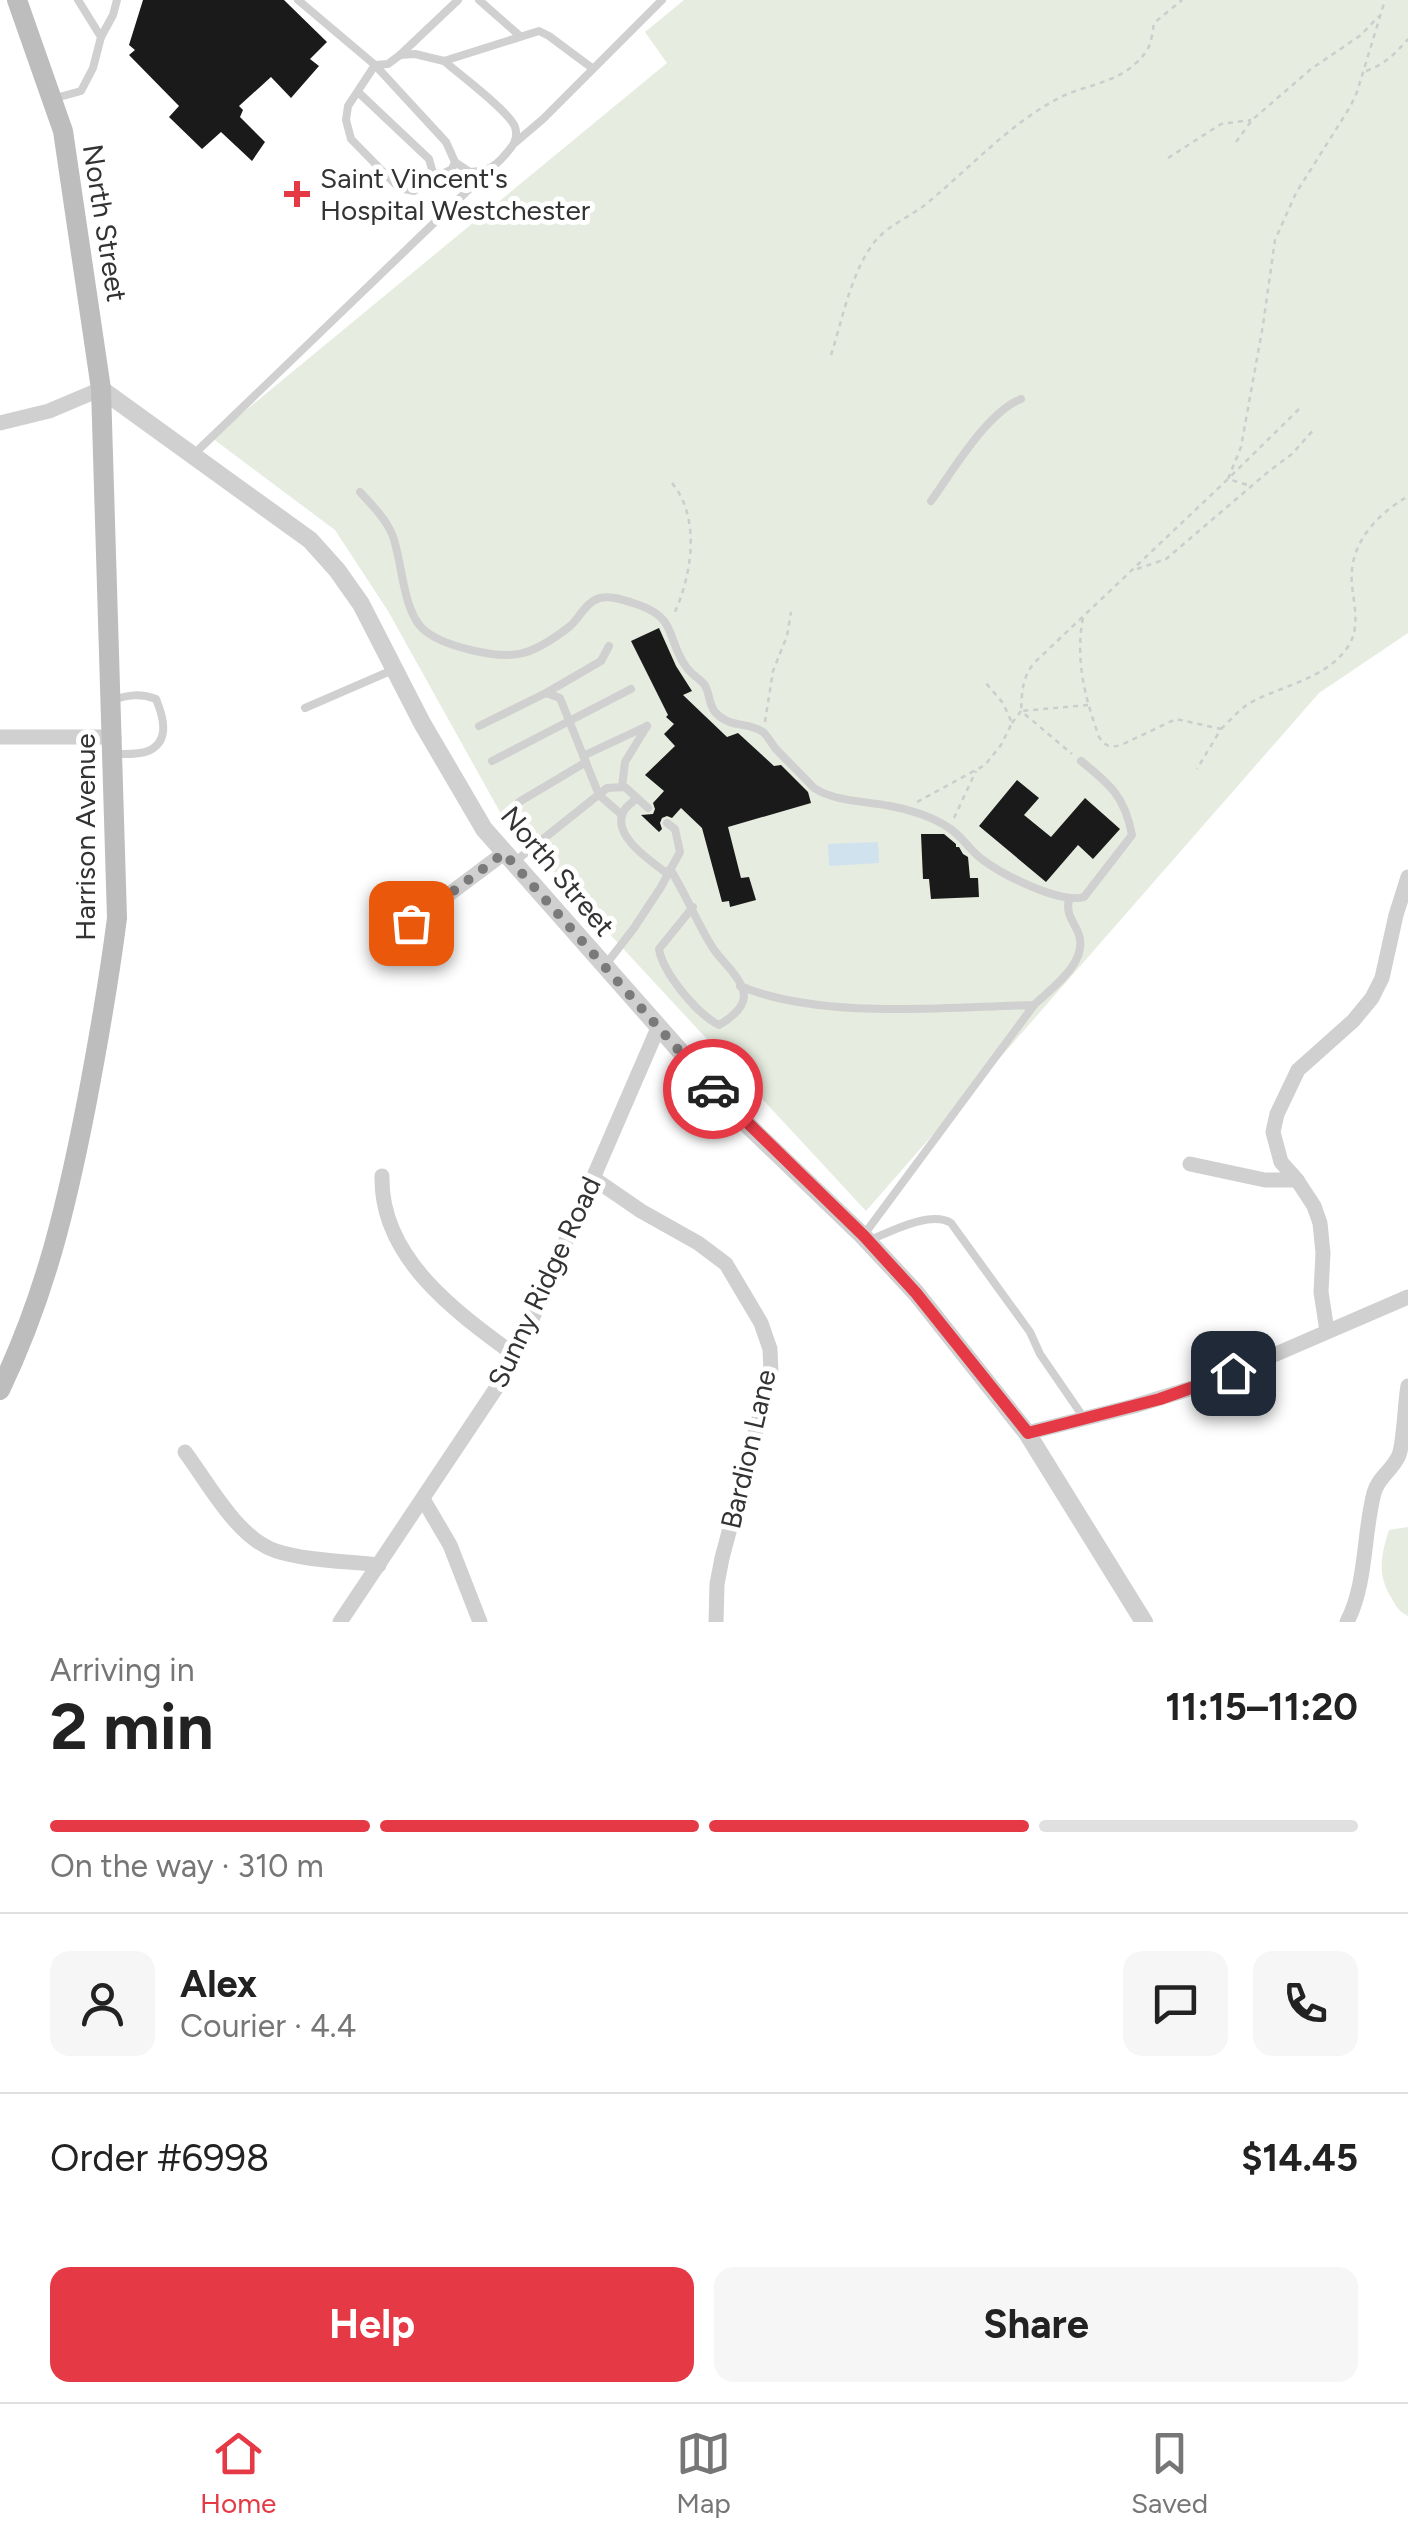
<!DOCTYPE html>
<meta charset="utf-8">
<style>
body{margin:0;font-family:Figtree,sans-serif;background:#f6f6f6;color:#222;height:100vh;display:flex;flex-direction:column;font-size:38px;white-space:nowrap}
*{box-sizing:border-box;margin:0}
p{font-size:32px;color:#767676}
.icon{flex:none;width:55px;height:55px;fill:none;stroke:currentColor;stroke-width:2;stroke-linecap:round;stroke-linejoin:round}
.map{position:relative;height:1622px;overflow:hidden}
.panel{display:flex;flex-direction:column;background:#fff;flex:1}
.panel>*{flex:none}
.pin{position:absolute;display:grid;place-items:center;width:85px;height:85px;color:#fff;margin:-42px;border-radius:20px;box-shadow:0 5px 15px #0006}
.courier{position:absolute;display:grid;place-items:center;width:100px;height:100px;margin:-50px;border:8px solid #e63946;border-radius:50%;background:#fff;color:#222;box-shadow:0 2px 12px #0007}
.overview em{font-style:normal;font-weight:700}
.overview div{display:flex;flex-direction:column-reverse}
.overview{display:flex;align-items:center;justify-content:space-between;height:170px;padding:0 50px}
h1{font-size:65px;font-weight:700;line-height:75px}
.bar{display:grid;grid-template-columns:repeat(4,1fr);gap:15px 10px;align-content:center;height:120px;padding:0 50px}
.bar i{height:12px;border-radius:8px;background:#e0e0e0}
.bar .selected{background:#e63946}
.bar p{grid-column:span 4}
.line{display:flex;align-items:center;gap:25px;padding:0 50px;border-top:2px solid #e0e0e0}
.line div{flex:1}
.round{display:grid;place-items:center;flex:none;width:105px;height:105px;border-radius:20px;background:#f6f6f6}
.primary-button{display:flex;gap:20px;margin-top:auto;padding:20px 50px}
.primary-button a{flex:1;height:115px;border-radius:20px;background:#e63946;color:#fff;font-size:40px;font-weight:700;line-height:115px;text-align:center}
.primary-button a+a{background:#f6f6f6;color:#222}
.menu{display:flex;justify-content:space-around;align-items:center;height:140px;border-top:2px solid #e0e0e0;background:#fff;font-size:28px;color:#767676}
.menu a{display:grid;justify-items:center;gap:5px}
.menu .selected{color:#e63946}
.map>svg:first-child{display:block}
.green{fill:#e6ecdf}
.water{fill:#cfe2ee}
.building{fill:#1a1a1a}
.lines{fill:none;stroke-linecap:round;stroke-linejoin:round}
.path{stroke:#cdcdcd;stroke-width:2.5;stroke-dasharray:5 5;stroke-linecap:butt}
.service{stroke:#d0d0d0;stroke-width:8}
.minor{stroke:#d0d0d0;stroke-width:15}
.tertiary{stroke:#d0d0d0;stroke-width:18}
.secondary{stroke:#bdbdbd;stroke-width:20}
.done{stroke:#7a7a7a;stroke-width:10;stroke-dasharray:0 18}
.route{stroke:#e63946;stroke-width:12}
.poi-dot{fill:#e63946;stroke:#fff;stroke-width:4}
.labels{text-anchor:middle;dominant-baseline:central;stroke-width:10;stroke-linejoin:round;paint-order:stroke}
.poi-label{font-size:28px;fill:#333;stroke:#fff;text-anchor:start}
.street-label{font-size:28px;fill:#333;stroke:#fff}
</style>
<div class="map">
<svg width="1408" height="1622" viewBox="0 0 1408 1622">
<rect width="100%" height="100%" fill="#fff"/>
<!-- green -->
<g class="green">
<polygon points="684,0 1408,0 1408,633 1319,693 866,1211 505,821 388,611 335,530 212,438 667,63 645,32"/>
<path d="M 1408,1527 L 1408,1616 C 1398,1611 1396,1606 1391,1597 C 1377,1574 1381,1555 1389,1530 Z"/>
</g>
<!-- water -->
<polygon class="water" points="878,842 879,863 829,866 828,844"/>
<!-- building -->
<g class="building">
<polygon points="143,0 284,0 327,42 310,59 319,66 291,98 271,77 239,106 243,110 240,117 265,142 252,161 221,132 202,149 169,117 179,106 129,55 135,50 129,45"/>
<polygon points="659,628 676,666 692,691 683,695 727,737 738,733 774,766 781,765 808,792 811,803 728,827 741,878 749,877 756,900 730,907 729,901 722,902 702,828 681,808 672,818 667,816 662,818 660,823 662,829 659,832 641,815 653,814 655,809 653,803 664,791 645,775 675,746 664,734 674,724 666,717 668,715 631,641"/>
<polygon points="1017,780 1039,798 1024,815 1051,837 1085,798 1120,829 1093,859 1078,845 1046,882 979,826"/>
<polygon points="921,834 944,834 956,844 956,847 959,847 963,854 968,857 970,878 978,878 979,897 931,899 929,879 923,879"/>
</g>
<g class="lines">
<!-- path -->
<g class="path">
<path d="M 1366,71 C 1384,65 1396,53 1408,39"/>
<polyline points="1236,142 1252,120 1311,69 1361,35 1379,16"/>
<polyline points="1168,158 1221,124 1251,120"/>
<path d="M 831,355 C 843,318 851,271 876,240 C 890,224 910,217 926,204 C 969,169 1009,124 1059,98 C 1084,85 1114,84 1136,63 C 1151,49 1151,42 1154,23 L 1182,0"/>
<polyline points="1299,409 1228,479 1241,447 1263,325 1275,240 1296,193 1350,107 1357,92 1385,0"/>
<path d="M 672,483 C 701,518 692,575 674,614"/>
<polyline points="1137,569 1166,559 1268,472 1292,454 1315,428"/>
<path d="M 1083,618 C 1075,660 1085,698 1099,737 C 1105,746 1110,748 1121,745 L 1176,719 L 1221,729 L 1197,769"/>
<path d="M 1088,705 L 1021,711 C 1022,692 1022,678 1034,663 L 1228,479 L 1251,486"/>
<polyline points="765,722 773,671 787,636 791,612"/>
<polyline points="1012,723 1021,711 1072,754"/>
<path d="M 1221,729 C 1231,720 1239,709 1250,703 C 1282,685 1328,679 1349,645 C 1360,627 1354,605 1352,585 C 1348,546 1374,517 1405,498"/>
<polyline points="917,802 985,765 1001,745 1012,723 1003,703 985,682"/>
<polyline points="954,818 976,771"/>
</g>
<!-- service -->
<g class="service">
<polyline points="298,0 375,65 446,142 455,162 452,169 442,174 433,173"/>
<polyline points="479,0 520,36"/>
<polyline points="101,37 113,15 117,0"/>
<polyline points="400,55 458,0"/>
<path d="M 444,61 C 459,74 510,112 515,127 C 519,140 512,147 504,156 C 494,168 486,171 470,172 L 455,162"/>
<polyline points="358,92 429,159 433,173 430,179 414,191 399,188 351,139 346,120 348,106 375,65 388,64 400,55 415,54 444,61 539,31 549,36 592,68"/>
<polyline points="52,99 81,91 93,68 101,37 78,0"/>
<polyline points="516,142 543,119 662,0"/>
<polyline points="193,455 488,171"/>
<path d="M 360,492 C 372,505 385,518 392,534 C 402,558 402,608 422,628 C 440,646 499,660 523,653 C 539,649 556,637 569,627 C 579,619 584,605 595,600 C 607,593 627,601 639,605 C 675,618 667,635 683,662 C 691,676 696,675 704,684 C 710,692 708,703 715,712 C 730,729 748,721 763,732 C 768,736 772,745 777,750 C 789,763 802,775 814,788 C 836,802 865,801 890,806 C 909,809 933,817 949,828 C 962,836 970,851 983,860 C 1003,875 1060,904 1084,897 L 1132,835 C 1125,797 1110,784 1081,761"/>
<path d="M 931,501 C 952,472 987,412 1021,399"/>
<polyline points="546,693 601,661 609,646"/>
<path d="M 112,700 C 128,695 140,693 156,699 C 163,716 171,741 148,751 C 139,755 124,754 114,754"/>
<polyline points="305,708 395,669"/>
<polyline points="479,726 546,693 560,698 599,795 622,815"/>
<polyline points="583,756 647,726"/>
<polyline points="492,761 631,689"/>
<polyline points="622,787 625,762 647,726"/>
<path d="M 637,798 C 636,799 626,807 625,809 C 608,834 652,862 668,874"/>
<polyline points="519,802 586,762"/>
<polyline points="513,863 607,788 625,787 648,808"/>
<path d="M 670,869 C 686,894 696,921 711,945 C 720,961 744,978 744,997 C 743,1009 728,1020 719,1025 C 697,1014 663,973 659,949 L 693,907"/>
<polyline points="607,963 634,928 661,887 680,852 675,829 667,823"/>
<path d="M 740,986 C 822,1020 945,1007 1034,1005 L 863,1236"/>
<path d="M 1034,1005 C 1053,987 1092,960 1077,930 C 1071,918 1066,913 1069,899"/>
<path d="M 868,1241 C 889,1232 931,1210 951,1223 L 1030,1332 L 1040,1354 L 1084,1418"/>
</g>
<!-- minor -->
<g class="minor">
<polyline points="0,423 49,411 101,389"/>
<polyline points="0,737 114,737"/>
<polyline points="380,946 504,853"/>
<polyline points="1190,1164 1265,1180 1297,1180"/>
<path d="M 382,1176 C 380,1258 456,1312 516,1356"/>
<polyline points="593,1178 641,1211 698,1243 726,1264 761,1323 770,1349 771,1374 722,1558 717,1584 716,1622"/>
<polyline points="1327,1331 1321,1292 1323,1253 1320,1223 1314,1206 1297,1180 1281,1162 1273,1132 1277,1114 1298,1070 1353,1021 1372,998 1382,978 1396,915 1408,877"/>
<polyline points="1027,1433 1134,1406 1209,1383 1408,1297"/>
<path d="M 185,1452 C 209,1484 237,1538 276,1551 C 308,1561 346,1561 379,1565"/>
<polyline points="423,1499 450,1545 480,1622"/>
<polyline points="340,1622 505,1375 519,1349 658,1028"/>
<path d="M 1347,1622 C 1367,1583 1363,1535 1374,1493 C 1378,1477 1393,1470 1399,1455 C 1404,1442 1405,1402 1408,1386"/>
</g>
<!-- tertiary -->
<polyline class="tertiary" points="101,389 310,540 337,570 361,604 422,723 484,829 733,1111 863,1236 916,1293 1027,1433 1144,1622"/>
<!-- secondary -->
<path class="secondary" d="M 0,1390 C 45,1296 66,1208 86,1106 C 98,1043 109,981 117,918 L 101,389 L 63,131 L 17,0"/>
</g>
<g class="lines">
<!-- done -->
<polyline class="done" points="411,923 504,853 713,1089"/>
<!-- route -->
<polyline class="route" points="713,1089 864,1236 916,1293 1028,1433 1160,1399 1233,1373"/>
</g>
<!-- markers -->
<path class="poi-dot" d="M292 179h10v10h10v10h-10v10h-10v-10h-10v-10h10z"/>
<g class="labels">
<!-- poi labels -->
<g class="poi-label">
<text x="320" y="178">Saint Vincent's<tspan x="320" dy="32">Hospital Westchester</tspan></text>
</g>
<!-- street labels -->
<g class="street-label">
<text transform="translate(105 223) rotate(81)">North Street</text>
<text transform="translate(85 837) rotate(-90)">Harrison Avenue</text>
<text transform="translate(558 871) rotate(50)">North Street</text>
<text transform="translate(544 1282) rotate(-65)">Sunny Ridge Road</text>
<text transform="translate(748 1449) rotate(-77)">Bardion Lane</text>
</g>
</g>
</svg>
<div class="pin" style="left:411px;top:923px;background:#ea580c"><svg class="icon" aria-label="bag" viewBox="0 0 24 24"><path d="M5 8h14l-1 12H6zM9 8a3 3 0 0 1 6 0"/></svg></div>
<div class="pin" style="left:1233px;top:1373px;background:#1f2937"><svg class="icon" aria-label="home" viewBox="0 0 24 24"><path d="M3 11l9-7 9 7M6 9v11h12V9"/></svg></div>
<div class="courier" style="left:713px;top:1089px"><svg class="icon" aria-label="car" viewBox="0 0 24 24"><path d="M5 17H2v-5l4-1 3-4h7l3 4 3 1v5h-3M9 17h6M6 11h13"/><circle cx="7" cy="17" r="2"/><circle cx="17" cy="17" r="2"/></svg></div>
</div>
<section class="panel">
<div class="overview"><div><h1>2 min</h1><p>Arriving in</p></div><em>11:15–11:20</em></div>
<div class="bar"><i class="selected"></i><i class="selected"></i><i class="selected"></i><i></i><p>On the way · 310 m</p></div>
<div class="line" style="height:180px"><a class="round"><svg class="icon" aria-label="person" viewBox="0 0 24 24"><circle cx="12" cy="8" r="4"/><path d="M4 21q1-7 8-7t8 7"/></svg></a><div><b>Alex</b><p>Courier · 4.4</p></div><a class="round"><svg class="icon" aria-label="chat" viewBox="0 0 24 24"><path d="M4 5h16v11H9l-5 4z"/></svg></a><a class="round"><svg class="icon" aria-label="phone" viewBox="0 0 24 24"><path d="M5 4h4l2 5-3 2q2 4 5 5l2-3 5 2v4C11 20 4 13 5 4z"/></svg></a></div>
<div class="line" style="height:130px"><div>Order #6998</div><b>$14.45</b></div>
<div class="primary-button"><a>Help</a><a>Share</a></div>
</section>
<nav class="menu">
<a class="selected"><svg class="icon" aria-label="home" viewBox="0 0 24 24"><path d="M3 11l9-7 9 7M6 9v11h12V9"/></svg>Home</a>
<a><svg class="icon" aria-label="map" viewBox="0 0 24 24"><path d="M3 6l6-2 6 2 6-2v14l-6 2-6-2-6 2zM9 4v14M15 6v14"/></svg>Map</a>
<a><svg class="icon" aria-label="saved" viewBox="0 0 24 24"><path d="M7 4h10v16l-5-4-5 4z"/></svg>Saved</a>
</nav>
